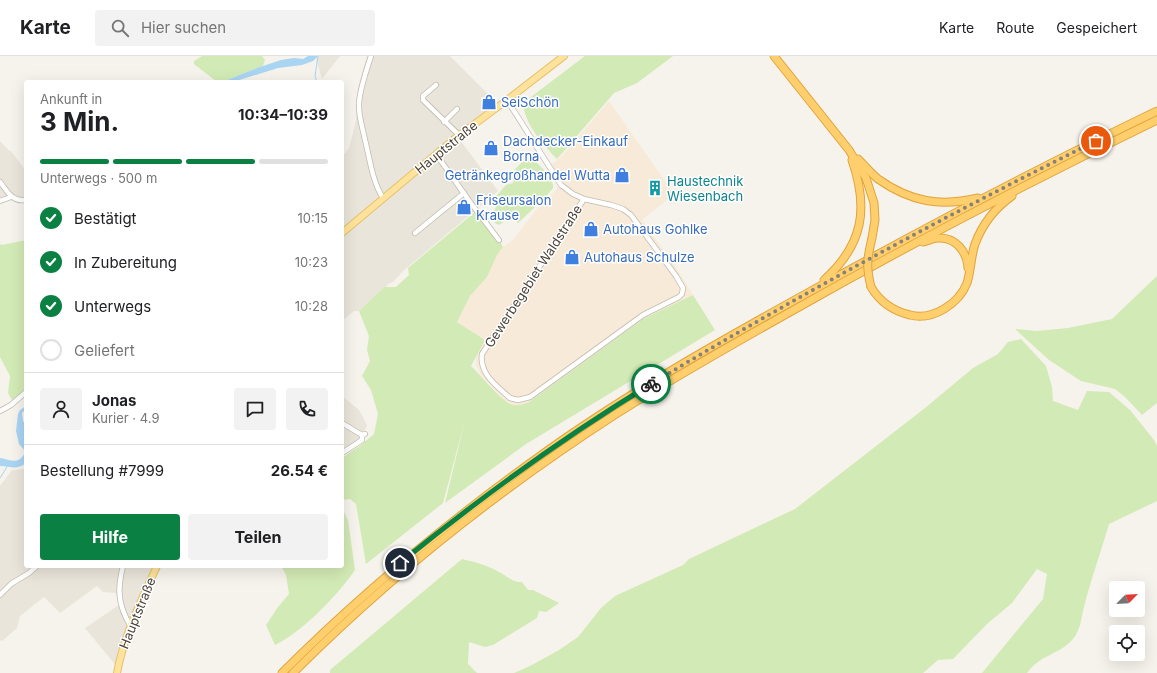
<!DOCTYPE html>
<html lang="de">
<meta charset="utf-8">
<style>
body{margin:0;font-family:Inter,sans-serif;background:#f2f2f2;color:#202124;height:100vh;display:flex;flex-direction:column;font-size:15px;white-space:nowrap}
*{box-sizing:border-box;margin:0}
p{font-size:13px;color:#757577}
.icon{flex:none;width:22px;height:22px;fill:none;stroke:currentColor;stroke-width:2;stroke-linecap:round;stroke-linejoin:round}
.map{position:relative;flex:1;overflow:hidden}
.sheet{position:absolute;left:24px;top:24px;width:320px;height:488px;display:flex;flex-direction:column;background:#fff;border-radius:4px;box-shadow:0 4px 16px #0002}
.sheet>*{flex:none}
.needle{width:26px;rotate:66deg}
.tools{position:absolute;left:1109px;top:525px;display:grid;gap:8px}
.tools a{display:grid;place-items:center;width:36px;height:36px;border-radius:4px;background:#fff;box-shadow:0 4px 16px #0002;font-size:20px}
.pin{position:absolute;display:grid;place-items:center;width:34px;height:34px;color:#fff;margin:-17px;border:2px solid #fff;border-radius:50%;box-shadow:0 1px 4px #0007}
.courier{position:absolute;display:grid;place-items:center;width:40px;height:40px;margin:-20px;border:3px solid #0b8043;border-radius:50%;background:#fff;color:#222;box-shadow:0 1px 5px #0007}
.summary em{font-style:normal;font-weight:700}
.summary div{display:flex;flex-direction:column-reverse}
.summary{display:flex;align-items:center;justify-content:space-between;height:68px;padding:0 16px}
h1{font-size:26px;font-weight:700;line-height:30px}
.bar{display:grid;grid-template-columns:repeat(4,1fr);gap:6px 4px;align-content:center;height:48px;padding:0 16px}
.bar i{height:5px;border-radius:3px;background:#e0e0e0}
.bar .active{background:#0b8043}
.bar p{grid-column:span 4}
.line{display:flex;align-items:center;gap:10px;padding:0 16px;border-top:1px solid #e0e0e0}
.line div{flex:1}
.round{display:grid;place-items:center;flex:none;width:42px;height:42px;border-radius:4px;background:#f2f2f2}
ol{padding:0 16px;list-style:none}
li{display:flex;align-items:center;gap:12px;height:44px}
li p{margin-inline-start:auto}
li .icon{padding:4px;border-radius:50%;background:#0b8043;color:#fff;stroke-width:4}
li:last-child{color:#757577}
li i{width:22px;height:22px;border:2px solid #e0e0e0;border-radius:50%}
.button{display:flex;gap:8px;margin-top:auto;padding:8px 16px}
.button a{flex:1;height:46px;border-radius:4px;background:#0b8043;color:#fff;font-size:16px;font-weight:700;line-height:46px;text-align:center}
.button a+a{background:#f2f2f2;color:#202124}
header{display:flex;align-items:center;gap:24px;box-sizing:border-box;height:56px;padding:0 20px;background:#fff;border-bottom:1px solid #e0e0e0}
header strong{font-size:19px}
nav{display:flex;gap:22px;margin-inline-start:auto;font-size:14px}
.search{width:280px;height:36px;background:#f2f2f2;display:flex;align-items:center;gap:10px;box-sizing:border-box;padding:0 14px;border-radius:4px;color:#757577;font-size:15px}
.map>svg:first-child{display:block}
.residential{fill:#eae5da}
.commercial{fill:#f7ead8}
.green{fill:#d2eab5}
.water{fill:#a9d4f2}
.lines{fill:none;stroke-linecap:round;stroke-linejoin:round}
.stream{stroke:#a9d4f2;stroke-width:1}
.minor-casing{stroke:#c2bbae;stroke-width:6}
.major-casing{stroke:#e6c16a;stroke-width:8}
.highway-casing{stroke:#e0a43c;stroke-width:9}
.minor{stroke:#fff;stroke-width:4.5}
.major{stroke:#ffe39c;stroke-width:6}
.highway{stroke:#ffcf6e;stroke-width:7}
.highway-bridge-casing{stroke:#e0a43c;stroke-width:9;stroke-linecap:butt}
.highway-bridge{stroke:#ffcf6e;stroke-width:7}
.done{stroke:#878178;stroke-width:4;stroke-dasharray:0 7.2}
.route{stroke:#0b8043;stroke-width:5}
.labels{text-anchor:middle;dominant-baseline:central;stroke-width:3;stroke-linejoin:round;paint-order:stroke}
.shop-label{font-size:13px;fill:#366cbe;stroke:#fff;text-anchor:start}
.street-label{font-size:13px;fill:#4b4439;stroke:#fff}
.culture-label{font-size:13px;fill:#0d838f;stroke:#fff;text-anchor:start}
</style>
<header>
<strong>Karte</strong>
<div class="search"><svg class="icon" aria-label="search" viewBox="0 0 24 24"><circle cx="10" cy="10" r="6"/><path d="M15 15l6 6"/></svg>Hier suchen</div>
<nav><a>Karte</a><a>Route</a><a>Gespeichert</a></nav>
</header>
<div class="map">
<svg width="1157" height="617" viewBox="0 0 1157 617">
<rect width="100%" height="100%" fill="#f6f3ec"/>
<!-- residential -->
<g class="residential">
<polygon points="318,0 340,0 322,23 316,3"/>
<polygon points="367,0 450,0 487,37 495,46 497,52 457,80 498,135 403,215 393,226 388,228 386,231 384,231 359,255 354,255 342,265 342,101 349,92 356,65 358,31"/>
<polygon points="0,85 9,95 10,94 26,115 26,142 20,143 6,141 0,144"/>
<polygon points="342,340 359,354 367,369 361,385 342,397"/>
<polygon points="26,413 26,510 157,510 118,612 85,572 119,549 116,537 103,536 97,530 60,557 44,541 20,560 17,572 2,585 0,584 0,430 12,414"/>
</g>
<!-- commercial -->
<polygon class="commercial" points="609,45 674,138 642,164 675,210 693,239 643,263 529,346 521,349 513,349 504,344 481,319 476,309 476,299 485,284 457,266 470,240 487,221 497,199 503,191 513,184 537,153 559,131 552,108 561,101"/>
<!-- green -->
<g class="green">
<polygon points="202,0 262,0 265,4 263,10 222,26 217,26 194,8 194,5"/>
<path d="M 585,0 L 673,0 L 637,27 L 614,37 L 557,103 C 542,87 525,69 523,47 Z"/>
<path d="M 531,101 L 543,113 L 553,128 L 553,132 L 544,143 L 539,144 L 534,152 L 518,167 L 514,163 L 508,166 L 505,165 L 499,169 L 495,167 L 494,155 L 496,151 L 492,145 L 506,129 L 513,127 C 514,123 513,120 514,117 C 515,110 526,103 531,101 Z"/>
<path d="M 475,156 L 497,180 L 503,191 L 497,199 L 487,221 L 470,240 L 457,266 L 485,284 L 471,310 C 481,319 502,346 513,349 C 519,350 524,348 529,346 L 643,263 L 693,239 L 715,274 L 526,388 L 445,447 L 465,364 L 443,447 L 366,508 L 356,448 L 350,443 L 342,444 L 342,402 L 361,389 L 374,378 L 378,358 L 371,334 L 362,320 L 370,305 L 367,294 L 369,280 L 359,255 L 384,231 L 396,231 L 409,219 L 408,212 Z"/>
<polygon points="26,184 26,333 12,344 8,337 10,320 0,301 0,188 2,189"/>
<polygon points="1157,220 1157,347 1142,359 1125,341 1115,333 1081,325 1049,304 1015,273 1037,275 1068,272 1112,263"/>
<path d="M 1021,283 L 1046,310 L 1052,331 L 1053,345 L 1078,354 L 1087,335 L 1109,336 L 1130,354 L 1154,384 L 1157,390 L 1157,445 L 1109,468 C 1101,496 1091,523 1084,551 C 1081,562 1081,573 1073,583 C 1059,599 1041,598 1027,617 L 982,617 L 1043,543 L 1047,518 L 1037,513 L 1012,547 L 987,568 L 953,603 L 938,604 L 923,617 L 514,617 L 530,610 L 559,594 L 578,581 L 601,552 L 615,540 L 683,509 L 689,503 L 795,453 L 925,352 L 973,312 L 998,298 L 1008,286 Z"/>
<path d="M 342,454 L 343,454 L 348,464 L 355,514 C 338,539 302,576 275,589 L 266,569 L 278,551 L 289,538 L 286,519 L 281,510 L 342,510 Z"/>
<path d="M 462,503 C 474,506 487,509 499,516 C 507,520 513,527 522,526 L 528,534 L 533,534 L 559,547 L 546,556 L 539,555 L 537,562 L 493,589 L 485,591 L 469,586 L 468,608 L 477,617 L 330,617 L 330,614 Z"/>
</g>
<!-- water -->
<g class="water">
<polygon points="308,0 318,0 313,5 302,9 278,12 233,26 222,26 257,12 281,4 294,2 303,3"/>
<polygon points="26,350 26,353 22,357 23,365 26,369 25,395 19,388 16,375 18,358 20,354"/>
<path d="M 25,397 L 26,407 C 16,415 10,410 0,410 L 0,402 C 11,404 18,409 25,397 Z"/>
</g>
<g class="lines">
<!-- stream -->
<g class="stream">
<polyline points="317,26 315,20 318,0"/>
<polyline points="0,422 7,411"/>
</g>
<!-- minor casing -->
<g class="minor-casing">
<g id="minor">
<path d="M 371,0 C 367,12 358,39 359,51 C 359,62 363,73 365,84 C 370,103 372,125 383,142"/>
<polyline points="436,29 423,40 423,44 459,79"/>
<path d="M 507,44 L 561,129 L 573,138 L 584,143 L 611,149 L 623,153 L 631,159 L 676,220 L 683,232 L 682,238 L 679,241 L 643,259 L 530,341 L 518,344 L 510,342 C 497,330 479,318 482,298 L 584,143"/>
<polyline points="444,66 457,53"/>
<polyline points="436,98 470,146 499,184"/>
<path d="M 0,126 C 8,136 12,146 26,144"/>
<polyline points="0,145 11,141"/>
<polyline points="415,177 464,137"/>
<polyline points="0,355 11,349 26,336"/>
<polyline points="342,367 362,379 365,378"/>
<polyline points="342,397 362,384 362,379"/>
<path d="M 123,510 C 117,533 118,549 130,569"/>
<polyline points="0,539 11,528 29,517 37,510"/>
</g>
</g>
<!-- major casing -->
<g class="major-casing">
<g id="major">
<polyline points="342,177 453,84 507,44 564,0"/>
<path d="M 117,617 C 124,579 141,545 157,510"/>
</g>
</g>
<!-- highway casing -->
<g class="highway-casing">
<g id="highway">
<polyline points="774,0 849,94 866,122 874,147 875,164 872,182"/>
<path d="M 858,103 C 865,110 871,117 878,123 C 911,146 940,151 978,142"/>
<path d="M 923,186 C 928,185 933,182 938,182 C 956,181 967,196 968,212"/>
<path d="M 824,224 C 863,189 869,153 852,104"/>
<path d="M 871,231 C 880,246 893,255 910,259 C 932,265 959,248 967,227 C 971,214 971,200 975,188 C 982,169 995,152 1012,140"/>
<path d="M 282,617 C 364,535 453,462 547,395 C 637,331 735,277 831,224 C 938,165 1047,108 1157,55"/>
<path d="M 293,617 C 391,519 500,433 616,358 C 673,322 731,289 790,256 C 910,188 1033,124 1157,64"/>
</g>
</g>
<!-- minor -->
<use href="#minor" class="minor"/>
<!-- major -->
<use href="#major" class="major"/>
<!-- highway -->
<use href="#highway" class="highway"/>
<!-- highway-bridge casing -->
<g class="highway-bridge-casing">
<path id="highway-bridge" d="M 871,231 C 866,210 867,203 872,182"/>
</g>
<!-- highway-bridge -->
<use href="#highway-bridge" class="highway-bridge"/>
</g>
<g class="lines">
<!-- done -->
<path class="done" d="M 651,328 C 795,241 945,160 1096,85"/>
<!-- route -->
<path class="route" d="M 400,507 C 480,442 562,382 651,328"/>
</g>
<!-- icons -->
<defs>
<g id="shop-bare" transform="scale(1.2)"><path d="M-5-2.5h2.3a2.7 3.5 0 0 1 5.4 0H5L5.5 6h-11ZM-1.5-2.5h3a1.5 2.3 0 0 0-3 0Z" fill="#3f7fe0" stroke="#fff" stroke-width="2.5" paint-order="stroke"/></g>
<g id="building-bare" transform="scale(1.2)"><path d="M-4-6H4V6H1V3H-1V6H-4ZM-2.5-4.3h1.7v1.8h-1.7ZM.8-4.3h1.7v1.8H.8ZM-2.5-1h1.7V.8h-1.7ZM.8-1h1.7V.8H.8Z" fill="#0f9aa8" stroke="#fff" stroke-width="2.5" paint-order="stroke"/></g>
</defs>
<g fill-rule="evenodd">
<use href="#shop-bare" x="489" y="46"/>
<use href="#shop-bare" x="491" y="92"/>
<use href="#shop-bare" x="622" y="119"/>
<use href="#building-bare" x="655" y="132"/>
<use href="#shop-bare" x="464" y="151"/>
<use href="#shop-bare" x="591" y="173"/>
<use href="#shop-bare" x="572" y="201"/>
</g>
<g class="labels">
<!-- shop labels -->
<g class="shop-label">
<text x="501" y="46">SeiSchön</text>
<text x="503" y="85">Dachdecker-Einkauf<tspan x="503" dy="15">Borna</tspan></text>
<text x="610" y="119" text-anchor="end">Getränkegroßhandel Wutta</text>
<text x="476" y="144">Friseursalon<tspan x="476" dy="15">Krause</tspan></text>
<text x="603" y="173">Autohaus Gohlke</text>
<text x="584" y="201">Autohaus Schulze</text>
</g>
<!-- street labels -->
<g class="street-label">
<text transform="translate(446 91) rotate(-39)">Hauptstraße</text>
<text transform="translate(533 220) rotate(-57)">Gewerbegebiet Waldstraße</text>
<text transform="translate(137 557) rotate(-68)">Hauptstraße</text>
</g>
<!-- culture labels -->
<g class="culture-label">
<text x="667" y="125">Haustechnik<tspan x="667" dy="15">Wiesenbach</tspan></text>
</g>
</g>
</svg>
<div class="tools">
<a><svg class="needle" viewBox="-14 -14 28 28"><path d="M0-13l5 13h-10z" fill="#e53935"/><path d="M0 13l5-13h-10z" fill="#757577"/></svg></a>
<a><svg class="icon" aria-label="locate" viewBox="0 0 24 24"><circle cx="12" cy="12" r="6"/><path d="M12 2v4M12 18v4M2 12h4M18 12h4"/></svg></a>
</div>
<div class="pin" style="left:1096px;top:85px;background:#ea580c"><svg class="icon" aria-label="bag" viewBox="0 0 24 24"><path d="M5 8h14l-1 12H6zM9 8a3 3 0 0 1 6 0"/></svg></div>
<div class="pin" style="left:400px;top:507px;background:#1f2937"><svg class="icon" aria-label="home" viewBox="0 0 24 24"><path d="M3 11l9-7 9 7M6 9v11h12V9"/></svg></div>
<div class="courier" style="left:651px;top:328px"><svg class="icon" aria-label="bike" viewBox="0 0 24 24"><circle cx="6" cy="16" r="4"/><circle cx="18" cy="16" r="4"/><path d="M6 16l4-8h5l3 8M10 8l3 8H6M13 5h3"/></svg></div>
<section class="sheet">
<div class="summary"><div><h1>3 Min.</h1><p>Ankunft in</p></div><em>10:34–10:39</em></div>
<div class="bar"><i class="active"></i><i class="active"></i><i class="active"></i><i></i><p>Unterwegs · 500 m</p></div>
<ol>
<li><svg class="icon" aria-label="check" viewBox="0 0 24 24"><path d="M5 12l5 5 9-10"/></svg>Bestätigt<p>10:15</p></li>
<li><svg class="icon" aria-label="check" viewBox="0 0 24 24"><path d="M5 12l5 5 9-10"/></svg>In Zubereitung<p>10:23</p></li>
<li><svg class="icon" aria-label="check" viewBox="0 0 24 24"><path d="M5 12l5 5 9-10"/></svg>Unterwegs<p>10:28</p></li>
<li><i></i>Geliefert</li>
</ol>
<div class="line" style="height:72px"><a class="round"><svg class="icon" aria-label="person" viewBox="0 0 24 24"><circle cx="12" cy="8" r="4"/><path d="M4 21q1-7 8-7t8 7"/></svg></a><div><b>Jonas</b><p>Kurier · 4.9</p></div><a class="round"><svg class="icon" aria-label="chat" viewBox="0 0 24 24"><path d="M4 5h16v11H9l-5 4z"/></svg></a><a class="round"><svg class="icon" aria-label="phone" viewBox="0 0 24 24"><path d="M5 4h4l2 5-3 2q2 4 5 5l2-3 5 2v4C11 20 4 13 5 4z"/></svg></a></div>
<div class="line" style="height:52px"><div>Bestellung #7999</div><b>26.54 €</b></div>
<div class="button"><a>Hilfe</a><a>Teilen</a></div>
</section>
</div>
